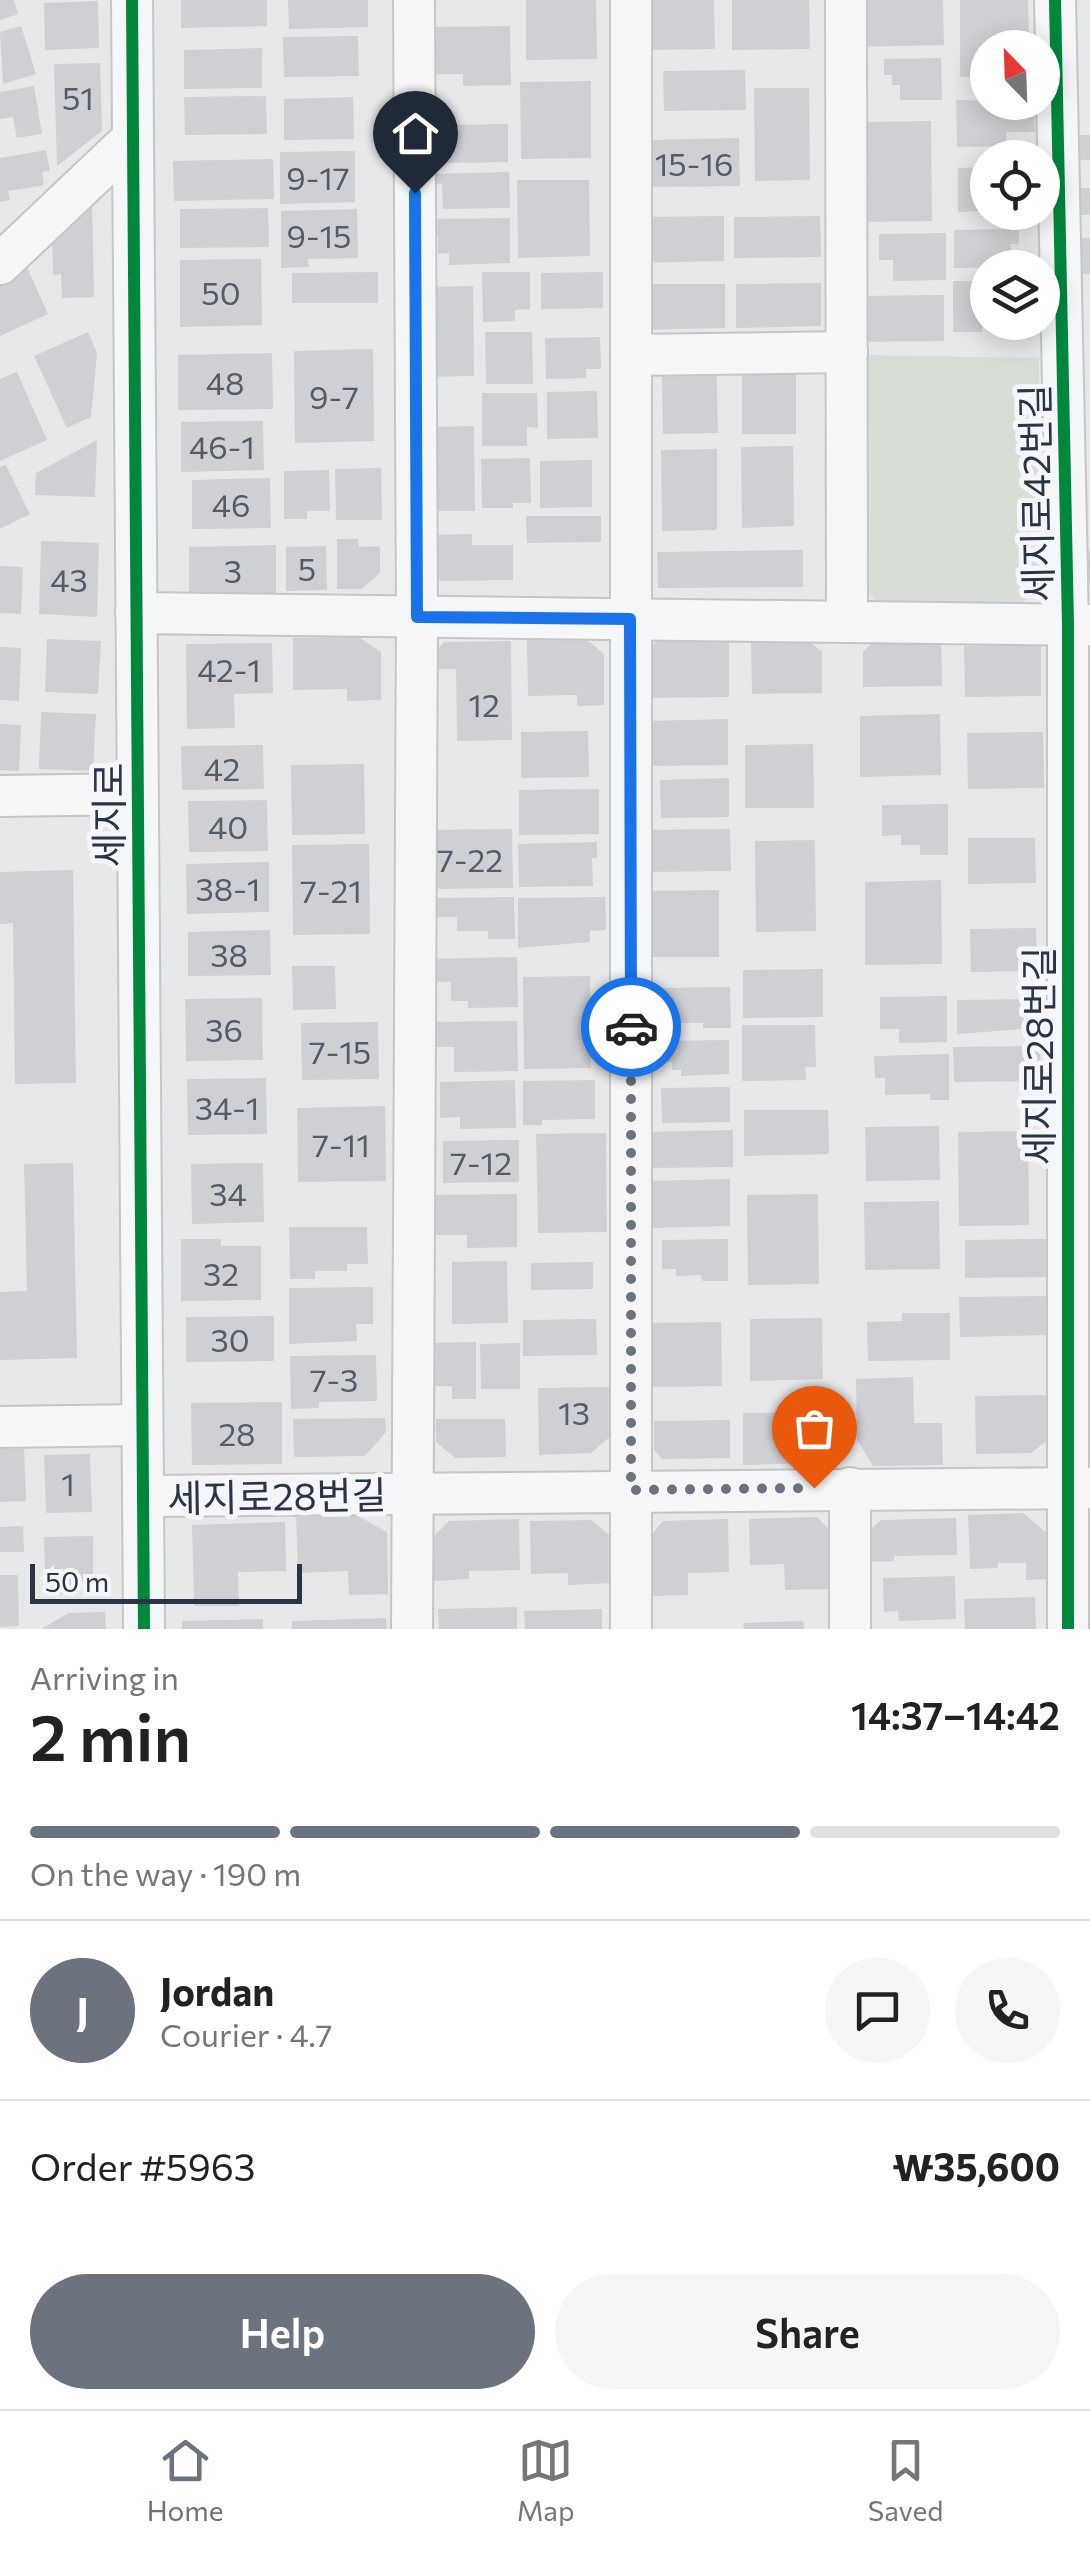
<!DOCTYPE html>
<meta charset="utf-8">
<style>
body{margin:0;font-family:Commissioner,"Noto Sans KR",sans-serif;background:#f6f6f6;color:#222;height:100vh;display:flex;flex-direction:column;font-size:38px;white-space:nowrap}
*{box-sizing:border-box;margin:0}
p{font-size:32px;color:#767676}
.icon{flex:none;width:55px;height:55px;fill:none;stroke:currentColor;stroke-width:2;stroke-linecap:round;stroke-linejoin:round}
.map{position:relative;height:1629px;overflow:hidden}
.panel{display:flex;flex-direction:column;background:#fff;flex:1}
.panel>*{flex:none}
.needle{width:65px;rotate:337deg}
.controls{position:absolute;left:970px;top:30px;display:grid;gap:20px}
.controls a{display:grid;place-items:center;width:90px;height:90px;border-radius:50%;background:#fff;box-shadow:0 5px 25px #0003;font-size:50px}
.scale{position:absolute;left:30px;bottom:25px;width:272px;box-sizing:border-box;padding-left:10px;border:5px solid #2b3445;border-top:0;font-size:28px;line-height:35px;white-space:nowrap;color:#2b3445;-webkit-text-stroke:8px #f4f6f9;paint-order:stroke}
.pin{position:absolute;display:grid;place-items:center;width:85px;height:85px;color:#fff;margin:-102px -42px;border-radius:50% 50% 50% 0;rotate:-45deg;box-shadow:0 0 10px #0007}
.pin .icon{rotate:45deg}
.courier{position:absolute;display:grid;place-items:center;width:100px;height:100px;margin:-50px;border:8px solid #1a73e8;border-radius:50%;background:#fff;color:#222;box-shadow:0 2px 12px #0007}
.overview em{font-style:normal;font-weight:600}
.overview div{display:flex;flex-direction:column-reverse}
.overview{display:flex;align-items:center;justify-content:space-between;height:170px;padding:0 30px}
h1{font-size:65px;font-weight:600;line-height:75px}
.bar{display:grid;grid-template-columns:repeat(4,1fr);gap:15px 10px;align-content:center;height:120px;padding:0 30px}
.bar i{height:12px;border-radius:8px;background:#e0e0e0}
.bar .on{background:#6c737f}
.bar p{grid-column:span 4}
.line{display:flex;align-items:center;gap:25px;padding:0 30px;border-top:2px solid #e0e0e0}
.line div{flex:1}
.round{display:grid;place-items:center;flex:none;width:105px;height:105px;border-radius:52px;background:#f6f6f6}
.button{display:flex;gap:20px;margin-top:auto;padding:20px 30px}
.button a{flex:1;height:115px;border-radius:60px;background:#6c737f;color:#fff;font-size:40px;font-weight:600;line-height:115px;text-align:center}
.button a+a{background:#f6f6f6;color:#222}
.dock{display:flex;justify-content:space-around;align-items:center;height:140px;border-top:2px solid #e0e0e0;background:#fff;font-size:28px;color:#767676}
.dock a{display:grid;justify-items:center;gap:5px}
.dock .on{color:#6c737f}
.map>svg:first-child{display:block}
.green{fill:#d6ded6}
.building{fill:#ced0d3}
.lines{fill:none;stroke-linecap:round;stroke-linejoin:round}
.minor-casing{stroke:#c4c6c8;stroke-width:44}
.minor{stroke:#f5f6f7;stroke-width:40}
.cycleway-casing{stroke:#f4f6f9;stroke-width:19}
.cycleway{stroke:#00873e;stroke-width:12}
.done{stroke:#6c737f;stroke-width:10;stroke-dasharray:0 18}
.route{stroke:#1a73e8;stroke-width:12}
.labels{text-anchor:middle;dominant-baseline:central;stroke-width:10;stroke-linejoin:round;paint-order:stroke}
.number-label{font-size:32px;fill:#545c69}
.street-label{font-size:38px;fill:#2b3445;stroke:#f4f6f9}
</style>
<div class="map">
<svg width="1090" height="1629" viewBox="0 0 1090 1629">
<rect width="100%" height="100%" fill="#e6e8ea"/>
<!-- green -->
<polygon class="green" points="862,355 1039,358 1040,578 1022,606 876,602 862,585"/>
<!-- building -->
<g class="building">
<polygon points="0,0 14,0 18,14 0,20"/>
<polygon points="181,0 267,0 267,26 181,28"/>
<polygon points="288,0 368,0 368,27 289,29"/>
<polygon points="526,0 596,0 597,59 526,60"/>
<polygon points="639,0 714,0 715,49 640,50"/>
<polygon points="732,0 809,0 810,49 732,50"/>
<polygon points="855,0 943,0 944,45 856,47"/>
<polygon points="960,0 1028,0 1029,48 988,48 988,77 960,77"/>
<polygon points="98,1 99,48 45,50 44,3"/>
<polygon points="21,26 36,74 3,84 0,32"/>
<polygon points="510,26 511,85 463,86 463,74 430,74 429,27"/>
<polygon points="358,36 359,76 284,77 283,37"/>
<polygon points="262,48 262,88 184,89 184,50"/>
<polygon points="941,58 942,100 900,100 900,85 892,85 892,75 884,75 884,59"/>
<polygon points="100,63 102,131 57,166 54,64"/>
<polygon points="745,70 746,110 664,111 663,71"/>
<polygon points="591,81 591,158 521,159 520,82"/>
<polygon points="34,86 42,134 17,138 13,117 0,119 0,92"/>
<polygon points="754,88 809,88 810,180 755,181"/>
<polygon points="266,96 267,134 185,135 184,97"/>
<polygon points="353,97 354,139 284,140 284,99"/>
<polygon points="956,100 1034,102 1035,132 1006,132 1007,146 957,147"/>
<polygon points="931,121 932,221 860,222 859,122"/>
<polygon points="508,124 508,162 446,163 446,125"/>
<rect x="1077" y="135" width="13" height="25"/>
<polygon points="739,138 740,186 648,187 647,140"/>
<polygon points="46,150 50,171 42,172 44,185 8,191 10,200 0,202 0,158"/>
<polygon points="355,151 355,202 280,204 280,152"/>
<polygon points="273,159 274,199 174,201 173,161"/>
<polygon points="988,167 986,211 958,212 958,168"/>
<polygon points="509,172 510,208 443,209 442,184 432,185 432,174"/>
<polygon points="517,180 589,180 590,256 518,258"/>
<polygon points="1077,188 1090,188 1090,215 1078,215"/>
<polygon points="92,204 94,297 62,298 61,274 53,275 52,229"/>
<polygon points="268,208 269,247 180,248 180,209"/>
<polygon points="357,209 358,258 308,259 309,267 281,268 281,211"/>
<polygon points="724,216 724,261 639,263 639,217"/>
<polygon points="820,216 821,257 734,258 734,217"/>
<polygon points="510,218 510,263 449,265 449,253 438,254 438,235 430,235 430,219"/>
<polygon points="1019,229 1019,244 1011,244 1011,255 1002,255 1003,267 954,268 954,230"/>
<polygon points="946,233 946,280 893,281 893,260 879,260 879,234"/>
<rect x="1074" y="238" width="16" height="36"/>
<polygon points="261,259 262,325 180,327 180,260"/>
<polygon points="26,265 48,314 0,336 0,277"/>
<polygon points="378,272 378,303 292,303 292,273"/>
<polygon points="482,272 530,272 530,309 515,310 515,321 483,322"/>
<polygon points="603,272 603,308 541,309 541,273"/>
<polygon points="953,281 988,281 988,323 983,323 982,332 953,332"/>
<polygon points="821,283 821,326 736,328 736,284"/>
<polygon points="636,284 725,284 725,328 636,330"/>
<polygon points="473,286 474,376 425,377 424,287"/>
<polygon points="944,295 944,341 858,342 858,296"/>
<polygon points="88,332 97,353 91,417 67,428 34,356"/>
<polygon points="485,332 532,332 533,384 486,384"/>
<polygon points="600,337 601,369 586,369 586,378 546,379 545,338"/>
<polygon points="373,349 374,441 295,443 294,351"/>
<polygon points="272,353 273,409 178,410 178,355"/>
<polygon points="796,358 796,434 742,434 742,359"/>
<polygon points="716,361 718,433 663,434 662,370"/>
<polygon points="17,372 47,440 0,461 0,379"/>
<polygon points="597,391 598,438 547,439 547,392"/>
<polygon points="482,393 537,393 538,428 527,427 527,446 482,446"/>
<polygon points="263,421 264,470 181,472 181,422"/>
<polygon points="474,426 475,511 421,511 420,427"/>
<polygon points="97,440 95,497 35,495 36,473"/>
<polygon points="793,446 794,526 742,528 741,447"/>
<polygon points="717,449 717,530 662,531 661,450"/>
<polygon points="530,458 531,503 513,503 513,508 482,508 481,459"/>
<polygon points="592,460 592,507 540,508 540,461"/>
<polygon points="6,465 30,514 0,529 0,467"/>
<polygon points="381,468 382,520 336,520 335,469"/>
<polygon points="329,470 330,511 307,511 307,519 284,519 284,471"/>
<polygon points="270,478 271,528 192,529 192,480"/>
<polygon points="526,516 601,516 601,542 527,543"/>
<polygon points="472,534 472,545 513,545 513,580 441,581 429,566 429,535"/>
<polygon points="337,539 358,539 359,547 380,546 380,573 361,589 337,589"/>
<polygon points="41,541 99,543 97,617 39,614"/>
<polygon points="276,545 276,593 189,595 189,547"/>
<polygon points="326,546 327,590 286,591 286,547"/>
<polygon points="803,550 803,587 658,588 657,552"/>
<polygon points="1090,551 1090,583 1078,574 1078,552"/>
<polygon points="0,566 23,567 21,614 0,613"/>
<polygon points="941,632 942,686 863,687 863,652 882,633"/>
<polygon points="803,636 822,652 822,693 752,694 751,637"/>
<polygon points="359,637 381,652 381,700 347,701 347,689 293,690 293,638"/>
<polygon points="729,637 729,697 637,698 637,659 661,638"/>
<polygon points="585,638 604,654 604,705 577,706 577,695 528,696 527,639"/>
<polygon points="47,639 101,641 98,694 45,692"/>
<polygon points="511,641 512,740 457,741 456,669 433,669 433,654 444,642"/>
<polygon points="272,643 273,693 234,694 235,728 187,729 186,644"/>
<polygon points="1041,644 1041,696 965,697 964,646"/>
<polygon points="0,647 21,648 19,701 0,700"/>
<polygon points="41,712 96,714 93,771 39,769"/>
<polygon points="940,714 941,775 860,777 860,716"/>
<polygon points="728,719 728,765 647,766 646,721"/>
<polygon points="0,724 21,725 19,771 0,770"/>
<polygon points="588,731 589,777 521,778 521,732"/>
<polygon points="1043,732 1044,788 968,789 967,733"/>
<polygon points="813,744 814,808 745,808 745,745"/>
<polygon points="263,745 264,789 182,790 181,746"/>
<polygon points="364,764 365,834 292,835 291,765"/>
<polygon points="729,778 729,817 661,818 660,780"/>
<polygon points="599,789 599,834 519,835 519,790"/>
<polygon points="267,800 268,851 189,852 188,801"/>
<polygon points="948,804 948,855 920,855 920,845 901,845 901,835 882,836 882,805"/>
<polygon points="512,829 513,888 428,889 427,830"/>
<polygon points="730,829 731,871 648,872 647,830"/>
<polygon points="968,838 1035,838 1036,883 968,884"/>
<polygon points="815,840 816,931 756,932 755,841"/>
<polygon points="597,842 597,858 592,858 593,886 519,887 518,844"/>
<polygon points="369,844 370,934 293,935 292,845"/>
<polygon points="269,862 269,912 187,914 186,864"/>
<polygon points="73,870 76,1083 15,1084 13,923 0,924 0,872"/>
<polygon points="941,880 942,964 865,965 865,882"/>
<polygon points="719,890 719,957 646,957 645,891"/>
<polygon points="514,897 515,939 488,939 488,931 457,931 457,917 435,917 434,898"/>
<polygon points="605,897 606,930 590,931 590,942 518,948 518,898"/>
<polygon points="1036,928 1037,971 971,972 970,929"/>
<polygon points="270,930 271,975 188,976 188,932"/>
<polygon points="517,957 518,1007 468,1008 468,1001 451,1001 451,982 429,982 429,959"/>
<polygon points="292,966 335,966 336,1009 293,1010"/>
<polygon points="823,969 823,1017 743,1018 743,970"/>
<polygon points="590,976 591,1068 524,1069 523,977"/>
<polygon points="730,987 731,1028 703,1028 703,1023 677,1023 677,1017 660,1017 660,988"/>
<polygon points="947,996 947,1042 899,1043 899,1029 880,1029 880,997"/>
<polygon points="262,998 263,1060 186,1061 185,999"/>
<polygon points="1037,999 1037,1028 957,1034 957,1000"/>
<polygon points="517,1021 518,1071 454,1072 454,1047 434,1047 434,1022"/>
<polygon points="378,1022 379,1079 302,1080 301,1023"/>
<polygon points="742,1025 815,1025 816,1067 805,1067 806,1080 742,1081"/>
<polygon points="729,1040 729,1074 681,1076 681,1070 672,1070 672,1062 661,1062 661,1041"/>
<polygon points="1040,1046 1041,1081 954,1082 953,1047"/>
<polygon points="949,1054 949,1100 930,1100 930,1094 885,1095 885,1078 875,1078 874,1056"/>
<polygon points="266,1078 267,1134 188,1135 187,1079"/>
<polygon points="515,1080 516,1128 460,1129 460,1117 440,1118 440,1082"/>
<polygon points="595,1080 595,1119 542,1120 542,1125 523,1125 523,1081"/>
<polygon points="730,1087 730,1122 662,1123 661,1088"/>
<polygon points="385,1106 386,1181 298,1182 297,1108"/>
<polygon points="744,1110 828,1110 829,1154 744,1156"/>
<polygon points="939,1126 940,1180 866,1181 865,1127"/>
<polygon points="733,1130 733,1167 646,1168 646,1132"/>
<polygon points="1028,1131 1029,1225 959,1226 958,1132"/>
<polygon points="606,1133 607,1232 538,1233 536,1134"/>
<polygon points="519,1140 519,1182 443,1183 443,1141"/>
<polygon points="73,1163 77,1358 0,1360 0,1292 27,1291 24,1164"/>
<polygon points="263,1163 264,1222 192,1224 191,1164"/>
<polygon points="730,1179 730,1226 648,1228 647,1181"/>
<polygon points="517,1194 517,1247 467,1248 467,1235 433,1235 432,1195"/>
<polygon points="818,1194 819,1284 748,1285 747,1195"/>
<polygon points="939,1201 940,1269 865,1270 864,1202"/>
<polygon points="289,1227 367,1227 368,1264 347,1264 347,1271 315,1271 315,1279 290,1279"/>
<polygon points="181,1239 221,1239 221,1246 261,1246 261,1300 181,1301"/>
<polygon points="728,1239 728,1281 702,1281 701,1275 676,1276 676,1269 662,1269 662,1240"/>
<polygon points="1046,1239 1046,1277 965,1278 965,1240"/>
<polygon points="507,1261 508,1323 452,1324 452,1262"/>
<polygon points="593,1262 593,1289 531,1290 531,1263"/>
<polygon points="373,1287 373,1324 356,1324 357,1341 289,1344 289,1288"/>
<polygon points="1050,1296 1051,1335 960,1337 959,1297"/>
<polygon points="902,1313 950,1313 950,1360 868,1361 867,1322 902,1321"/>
<polygon points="274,1316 274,1361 186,1362 186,1317"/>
<polygon points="822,1318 823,1379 750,1381 750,1319"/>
<polygon points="596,1319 597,1355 523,1356 523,1320"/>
<polygon points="721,1322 722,1386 649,1387 648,1323"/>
<polygon points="476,1342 476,1399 452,1399 452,1386 429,1386 429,1343"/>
<polygon points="520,1343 520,1389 481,1389 480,1344"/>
<polygon points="376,1355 377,1401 319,1402 319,1408 291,1409 290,1356"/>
<polygon points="913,1377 914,1423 942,1423 943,1465 873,1466 857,1440 856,1379"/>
<polygon points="610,1387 611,1436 591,1453 539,1455 538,1388"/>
<polygon points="1049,1395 1049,1439 1031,1453 976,1454 975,1396"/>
<polygon points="282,1402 282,1464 192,1465 191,1403"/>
<polygon points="829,1412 830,1450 813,1463 743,1465 743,1413"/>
<polygon points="385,1418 386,1432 365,1456 294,1457 293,1419"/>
<polygon points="436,1419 505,1419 506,1457 455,1458 436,1442"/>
<polygon points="730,1420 730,1458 662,1459 654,1450 654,1421"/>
<polygon points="24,1448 26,1501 0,1502 0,1449"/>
<polygon points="90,1454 92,1512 46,1513 44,1455"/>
<polygon points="1023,1513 1048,1534 1049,1579 1026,1580 1026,1563 998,1563 998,1568 970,1569 968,1515"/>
<polygon points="358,1516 387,1532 388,1594 349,1595 348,1571 298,1573 296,1517"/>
<polygon points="817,1517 828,1529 830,1589 785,1590 784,1564 750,1565 749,1519"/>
<polygon points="956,1518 957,1555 894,1556 894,1561 864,1562 863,1537 881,1520"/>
<polygon points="519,1519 520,1570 469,1571 469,1579 433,1581 432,1538 449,1521"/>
<polygon points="728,1519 729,1572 688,1573 688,1595 649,1596 648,1539 663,1521"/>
<polygon points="591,1520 613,1538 614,1583 568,1585 568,1573 531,1574 530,1521"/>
<polygon points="285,1522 286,1571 238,1572 239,1606 194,1606 192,1525"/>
<polygon points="23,1526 24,1552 0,1552 0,1527"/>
<polygon points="1090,1529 1090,1593 1087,1593 1085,1535"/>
<polygon points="93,1536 93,1574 61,1595 45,1578 44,1537"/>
<polygon points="0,1575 18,1575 19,1626 0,1627"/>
<polygon points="955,1576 956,1619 899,1621 898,1611 884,1612 883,1578"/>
<polygon points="1035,1597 1036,1629 965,1629 964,1599"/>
<polygon points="517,1607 517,1629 439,1629 438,1609"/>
<polygon points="602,1609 602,1629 525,1629 524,1611"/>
<polygon points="105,1612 106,1629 41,1629 69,1613"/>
<polygon points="386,1618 387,1629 292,1629 292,1621"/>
<polygon points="263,1619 263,1629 182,1629 182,1621"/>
<polygon points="803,1621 804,1629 744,1629 743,1623"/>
</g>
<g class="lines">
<!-- minor casing -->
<g class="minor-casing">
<g id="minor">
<polyline points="132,0 144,1629"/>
<polyline points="631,0 631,1629"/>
<polyline points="846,0 847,622"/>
<polyline points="1055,0 1068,624 1068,1629"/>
<polyline points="0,264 133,138"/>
<polyline points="631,355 847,352"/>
<polyline points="136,613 1090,625"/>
<polyline points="0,796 137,794"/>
<polyline points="0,1427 141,1425"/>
<polyline points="144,1496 1090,1488"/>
<polyline points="412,1629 417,617 414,0"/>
<polyline points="850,1629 850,1488"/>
</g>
</g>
<!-- minor -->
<use href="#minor" class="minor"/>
<!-- cycleway casing -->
<g class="cycleway-casing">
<g id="cycleway">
<polyline points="132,0 144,1629"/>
<polyline points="1055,0 1068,624 1068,1629"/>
</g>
</g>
<!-- cycleway -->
<use href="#cycleway" class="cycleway"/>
</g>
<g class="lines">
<!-- done -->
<polyline class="done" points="631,1027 631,1490 814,1488"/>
<!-- route -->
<polyline class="route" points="415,193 417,617 630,619 631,1027"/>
</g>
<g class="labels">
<!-- number labels -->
<g class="number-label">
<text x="78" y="97">51</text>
<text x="694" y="163">15-16</text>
<text x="318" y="177">9-17</text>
<text x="319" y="235">9-15</text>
<text x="221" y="292">50</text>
<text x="225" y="382">48</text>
<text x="334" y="396">9-7</text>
<text x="222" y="446">46-1</text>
<text x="231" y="504">46</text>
<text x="307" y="568">5</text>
<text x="233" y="570">3</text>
<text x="69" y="579">43</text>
<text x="229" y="669">42-1</text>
<text x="484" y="704">12</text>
<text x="222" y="768">42</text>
<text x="228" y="826">40</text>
<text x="470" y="859">7-22</text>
<text x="228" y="888">38-1</text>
<text x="331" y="890">7-21</text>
<text x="229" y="954">38</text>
<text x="224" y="1029">36</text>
<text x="340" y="1051">7-15</text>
<text x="227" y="1107">34-1</text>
<text x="341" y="1144">7-11</text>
<text x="481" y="1162">7-12</text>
<text x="228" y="1193">34</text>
<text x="221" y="1273">32</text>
<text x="230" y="1339">30</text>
<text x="334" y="1379">7-3</text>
<text x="574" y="1412">13</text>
<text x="237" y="1433">28</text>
<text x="68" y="1483">1</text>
</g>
<!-- street labels -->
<g class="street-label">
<text transform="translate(1035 493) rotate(-91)">세지로42번길</text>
<text transform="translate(107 815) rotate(-90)">세지로</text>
<text transform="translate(1037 1056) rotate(-90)">세지로28번길</text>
<text transform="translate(277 1495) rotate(-1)">세지로28번길</text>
</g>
</g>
</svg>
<div class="controls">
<a><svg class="needle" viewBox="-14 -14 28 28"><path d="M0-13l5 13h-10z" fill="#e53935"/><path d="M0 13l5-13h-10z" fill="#767676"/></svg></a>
<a><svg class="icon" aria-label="locate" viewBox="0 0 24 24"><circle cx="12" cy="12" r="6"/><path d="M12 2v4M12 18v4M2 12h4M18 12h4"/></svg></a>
<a><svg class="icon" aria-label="layers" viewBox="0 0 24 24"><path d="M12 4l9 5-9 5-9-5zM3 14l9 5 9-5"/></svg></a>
</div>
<div class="scale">50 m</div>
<div class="pin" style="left:814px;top:1488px;background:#ea580c"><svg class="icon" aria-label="bag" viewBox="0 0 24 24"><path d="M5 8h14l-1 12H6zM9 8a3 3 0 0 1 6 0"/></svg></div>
<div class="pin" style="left:415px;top:193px;background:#1f2937"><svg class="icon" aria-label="home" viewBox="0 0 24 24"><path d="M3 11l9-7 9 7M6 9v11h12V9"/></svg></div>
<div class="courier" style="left:631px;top:1027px"><svg class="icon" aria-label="car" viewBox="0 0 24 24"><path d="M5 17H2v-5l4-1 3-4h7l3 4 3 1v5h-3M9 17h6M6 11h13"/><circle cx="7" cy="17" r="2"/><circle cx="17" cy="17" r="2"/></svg></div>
</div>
<section class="panel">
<div class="overview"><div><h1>2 min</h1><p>Arriving in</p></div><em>14:37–14:42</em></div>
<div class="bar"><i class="on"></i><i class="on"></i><i class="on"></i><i></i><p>On the way · 190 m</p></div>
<div class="line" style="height:180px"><b class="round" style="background:#6c737f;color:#fff">J</b><div><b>Jordan</b><p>Courier · 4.7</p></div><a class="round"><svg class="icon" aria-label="chat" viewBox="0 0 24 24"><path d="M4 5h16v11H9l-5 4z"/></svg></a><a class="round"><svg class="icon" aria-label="phone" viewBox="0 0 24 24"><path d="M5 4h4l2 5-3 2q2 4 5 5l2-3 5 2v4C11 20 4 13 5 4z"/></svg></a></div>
<div class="line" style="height:130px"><div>Order #5963</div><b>₩35,600</b></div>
<div class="button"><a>Help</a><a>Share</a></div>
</section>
<nav class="dock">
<a class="on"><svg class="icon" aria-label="home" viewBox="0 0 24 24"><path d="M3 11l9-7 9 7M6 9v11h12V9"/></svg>Home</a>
<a><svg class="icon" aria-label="map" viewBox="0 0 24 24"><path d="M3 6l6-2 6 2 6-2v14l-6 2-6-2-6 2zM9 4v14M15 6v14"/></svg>Map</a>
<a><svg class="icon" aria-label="saved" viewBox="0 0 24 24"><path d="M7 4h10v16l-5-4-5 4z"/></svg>Saved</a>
</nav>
